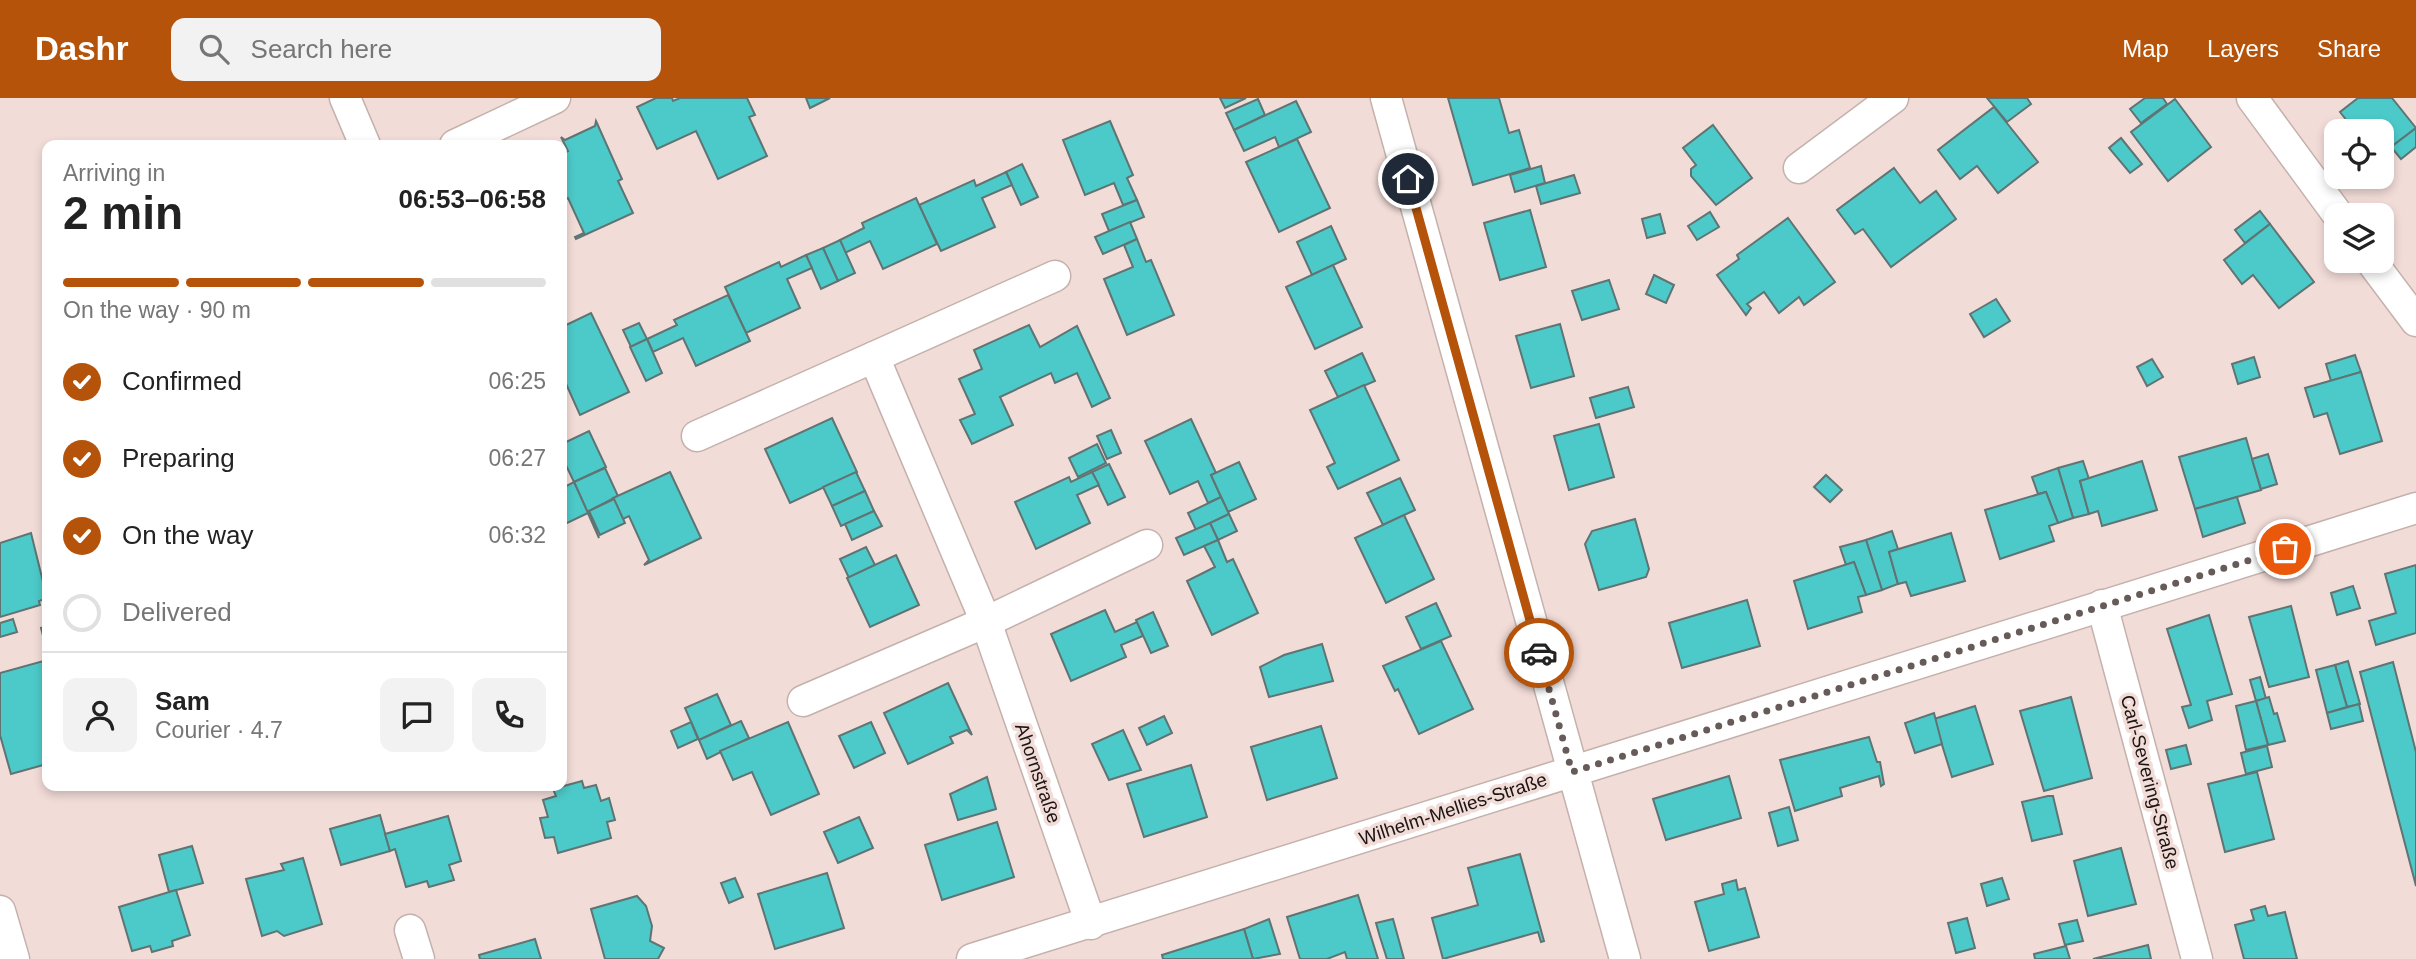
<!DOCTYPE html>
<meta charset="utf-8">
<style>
body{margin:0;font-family:Arial,sans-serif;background:#f2f2f2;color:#222;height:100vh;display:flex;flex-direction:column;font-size:26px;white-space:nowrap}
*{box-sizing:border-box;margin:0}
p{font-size:23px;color:#767676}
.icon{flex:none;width:38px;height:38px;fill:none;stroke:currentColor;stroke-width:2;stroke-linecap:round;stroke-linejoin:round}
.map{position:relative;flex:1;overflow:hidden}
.details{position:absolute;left:42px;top:42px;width:525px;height:651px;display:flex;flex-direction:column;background:#fff;border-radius:14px;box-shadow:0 4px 10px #0003}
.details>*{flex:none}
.fabs{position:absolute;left:2324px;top:21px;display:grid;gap:14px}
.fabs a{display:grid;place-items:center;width:70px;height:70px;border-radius:14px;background:#fff;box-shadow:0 4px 10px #0003;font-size:35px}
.pin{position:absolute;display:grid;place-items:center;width:60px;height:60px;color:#fff;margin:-30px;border:4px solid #fff;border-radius:50%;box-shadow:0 2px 7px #0007}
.courier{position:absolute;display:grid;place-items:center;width:70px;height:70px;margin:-35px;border:5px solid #b45309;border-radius:50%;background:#fff;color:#222;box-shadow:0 2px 9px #0007}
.overview em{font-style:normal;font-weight:700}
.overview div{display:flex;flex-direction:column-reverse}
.overview{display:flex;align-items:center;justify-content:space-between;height:119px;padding:0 21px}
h1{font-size:46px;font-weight:700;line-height:52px}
.bar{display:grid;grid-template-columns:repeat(4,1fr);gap:10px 7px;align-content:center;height:84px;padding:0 21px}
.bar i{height:9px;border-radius:5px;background:#e0e0e0}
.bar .on{background:#b45309}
.bar p{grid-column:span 4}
.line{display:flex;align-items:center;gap:18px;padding:0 21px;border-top:2px solid #e0e0e0}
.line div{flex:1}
.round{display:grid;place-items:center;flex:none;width:74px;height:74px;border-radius:14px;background:#f2f2f2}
ol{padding:0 21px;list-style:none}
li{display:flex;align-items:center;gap:21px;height:77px}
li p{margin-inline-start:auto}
li .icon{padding:7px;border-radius:50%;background:#b45309;color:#fff;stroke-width:4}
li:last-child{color:#767676}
li i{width:38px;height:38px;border:4px solid #e0e0e0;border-radius:50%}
header{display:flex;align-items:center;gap:42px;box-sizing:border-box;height:98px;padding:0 35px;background:#b45309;color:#fff}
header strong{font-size:33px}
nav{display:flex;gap:38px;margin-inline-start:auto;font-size:24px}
.search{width:490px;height:63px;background:#f2f2f2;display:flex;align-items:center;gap:18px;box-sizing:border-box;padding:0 24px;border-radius:14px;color:#767676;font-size:26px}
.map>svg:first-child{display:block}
.building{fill:#4ccac9;stroke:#5f7473;stroke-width:2}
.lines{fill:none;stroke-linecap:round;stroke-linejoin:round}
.street-casing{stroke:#c5b1ac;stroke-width:33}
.street{stroke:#fff;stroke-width:30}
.done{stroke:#675b59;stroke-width:7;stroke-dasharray:0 12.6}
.route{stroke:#b45309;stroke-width:9}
.labels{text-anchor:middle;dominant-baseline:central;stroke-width:7;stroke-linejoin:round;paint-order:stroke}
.street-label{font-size:19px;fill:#1c1514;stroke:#f2dcd8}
</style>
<header>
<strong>Dashr</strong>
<div class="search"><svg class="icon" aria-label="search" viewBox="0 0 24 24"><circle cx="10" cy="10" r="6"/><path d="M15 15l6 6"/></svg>Search here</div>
<nav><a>Map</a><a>Layers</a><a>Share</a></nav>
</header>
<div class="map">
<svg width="2416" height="861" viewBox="0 0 2416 861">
<rect width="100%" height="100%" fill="#f2dcd8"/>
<!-- building -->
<g class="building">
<polygon points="656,0 672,0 673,3 680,0 747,0 755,17 749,19 767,58 718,81 696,33 657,51 637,9"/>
<polygon points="806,0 830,0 810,10"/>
<polygon points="1220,0 1246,0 1225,10"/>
<polygon points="1448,0 1499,0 1509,35 1519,32 1530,70 1473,87"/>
<polygon points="1987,0 2027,0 2031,6 2007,24"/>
<polygon points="2145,0 2163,0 2167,6 2141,25 2130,11"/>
<polygon points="2358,0 2392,0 2416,30 2382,56 2382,33 2355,33 2340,14"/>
<polygon points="1258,1 1265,17 1234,32 1226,15"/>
<polygon points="2175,1 2211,49 2168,83 2131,34"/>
<polygon points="1296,3 1311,34 1279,49 1275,39 1244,53 1234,32"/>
<polygon points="1994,9 2038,64 1998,95 1977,68 1960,81 1938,52"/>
<polygon points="596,23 622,81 618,83 633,115 576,141 575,139 584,135 568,100 562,103 562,56 568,53 561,39 565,42 595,28"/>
<polygon points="1110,23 1133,77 1127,80 1137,102 1123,107 1114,85 1085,97 1063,42"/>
<polygon points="1713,27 1752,80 1716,107 1691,78 1691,71 1696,67 1683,50"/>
<polygon points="2416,30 2416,49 2401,61 2391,49"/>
<polygon points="2121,40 2142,66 2130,75 2109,50"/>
<polygon points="1297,41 1330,110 1279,134 1246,64"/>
<polygon points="1022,66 1038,99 1021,107 1006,74"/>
<polygon points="1541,68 1545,85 1515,94 1510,77"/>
<polygon points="1894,70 1920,105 1936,93 1956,121 1891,169 1863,131 1855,136 1837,112"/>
<polygon points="1006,74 1012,87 982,100 995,129 941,153 919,107 974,82 976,88"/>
<polygon points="1574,77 1580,95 1541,106 1536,88"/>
<polygon points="916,100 937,146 883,171 870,143 845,155 840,142 864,130 862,125"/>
<polygon points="1137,102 1144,119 1109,133 1102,116"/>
<polygon points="1530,112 1546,169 1500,182 1484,125"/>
<polygon points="2260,113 2270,126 2245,145 2235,132"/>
<polygon points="1710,114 1719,129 1697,142 1688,128"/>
<polygon points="1660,116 1665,135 1647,140 1642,121"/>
<polygon points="1788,120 1835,184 1804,207 1799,199 1779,215 1764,194 1747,206 1751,210 1746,217 1717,177 1739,161 1737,157"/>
<polygon points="1130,124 1137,141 1103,156 1095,139"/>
<polygon points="2270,126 2314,184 2279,210 2253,177 2242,186 2224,162"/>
<polygon points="1331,128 1346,161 1312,177 1297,144"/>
<polygon points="1137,141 1146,164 1151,162 1174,217 1127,237 1104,181 1133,169 1124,147"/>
<polygon points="840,142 855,175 838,183 823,150"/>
<polygon points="823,150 838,183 821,191 806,157"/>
<polygon points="806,157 812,170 787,181 800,210 746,235 725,189 779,164 781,169"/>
<polygon points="1333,167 1362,229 1315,251 1286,189"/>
<polygon points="1654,177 1674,187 1666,205 1646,196"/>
<polygon points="1609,182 1619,211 1582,222 1572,193"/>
<polygon points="728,197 750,243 696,268 683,240 653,254 647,241 677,227 674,222"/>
<polygon points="1996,201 2010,223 1984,239 1970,216"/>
<polygon points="591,215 629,294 580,317 562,277 562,229"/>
<polygon points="639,225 647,241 631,249 623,232"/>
<polygon points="1560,226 1574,278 1531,290 1516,238"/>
<polygon points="1029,227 1040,249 1077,228 1110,300 1092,309 1077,275 1055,285 1051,275 1000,299 1013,327 972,346 960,322 975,316 959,281 982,271 974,252"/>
<polygon points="647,241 662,275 646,283 630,249"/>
<polygon points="1362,255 1375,283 1338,299 1325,273"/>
<polygon points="2355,257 2361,274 2331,283 2326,266"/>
<polygon points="2254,259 2260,279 2238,286 2232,266"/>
<polygon points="2152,261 2163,279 2147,288 2137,269"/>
<polygon points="2361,274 2382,343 2340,356 2327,315 2314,319 2305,290"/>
<polygon points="1364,287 1399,362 1338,391 1327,369 1335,365 1310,312"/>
<polygon points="1628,289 1634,309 1596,320 1590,300"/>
<polygon points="832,320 857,374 790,405 765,351"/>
<polygon points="1191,321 1216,375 1211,377 1221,399 1208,405 1198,383 1170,396 1145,343"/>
<polygon points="1599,326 1614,379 1569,392 1554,338"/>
<polygon points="1111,332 1121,355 1107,361 1097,338"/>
<polygon points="589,333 606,369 574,384 562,359 562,346"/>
<polygon points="2246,340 2261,392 2195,411 2179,359"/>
<polygon points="1097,346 1106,365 1078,379 1069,360"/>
<polygon points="2268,356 2277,386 2261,391 2252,361"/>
<polygon points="2083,363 2089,381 2080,383 2089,416 2073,420 2058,370"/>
<polygon points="2142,363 2157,412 2102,428 2098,413 2089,416 2080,383"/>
<polygon points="1239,364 1256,401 1228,414 1211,377"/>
<polygon points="1109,366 1125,399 1108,407 1092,374"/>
<polygon points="605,370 618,398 589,413 599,440 574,384"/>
<polygon points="2058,370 2073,420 2058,425 2046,394 2038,396 2032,379"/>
<polygon points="670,374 701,440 644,467 649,462 629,418 623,421 613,400"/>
<polygon points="856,374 865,393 832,408 823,389"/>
<polygon points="1092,374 1099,387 1077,397 1090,425 1036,451 1015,404 1069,379 1071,384"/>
<polygon points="1826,377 1842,392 1830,404 1814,389"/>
<polygon points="1400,380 1415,412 1383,427 1367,395"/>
<polygon points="574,384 588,415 563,427 562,390"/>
<polygon points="865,393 874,413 841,428 832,408"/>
<polygon points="2046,394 2058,425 2049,428 2054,443 2000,461 1985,412"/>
<polygon points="1221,399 1229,416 1196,432 1188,415"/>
<polygon points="2237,399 2245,425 2203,439 2195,411"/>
<polygon points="614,401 625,425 600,437 589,413"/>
<polygon points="874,413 882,428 852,442 845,426"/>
<polygon points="1229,416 1237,433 1218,442 1210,425"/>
<polygon points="1404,417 1434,481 1386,505 1355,440"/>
<polygon points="1635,421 1649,471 1646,479 1599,492 1585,446 1592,433"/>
<polygon points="1210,425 1218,442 1184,457 1176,440"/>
<polygon points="1892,433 1898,451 1889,454 1898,486 1882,492 1866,442"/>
<polygon points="31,435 47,500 39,503 40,507 0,519 0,445"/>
<polygon points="1951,435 1965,483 1911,498 1906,484 1898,486 1889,454"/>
<polygon points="1218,442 1227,464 1233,461 1258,515 1212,537 1187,483 1215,469 1204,448"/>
<polygon points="1866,442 1882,492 1866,497 1854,464 1846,467 1840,449"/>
<polygon points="866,449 875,467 849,480 840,461"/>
<polygon points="896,457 919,507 870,529 847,480"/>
<polygon points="1854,464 1866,497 1858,499 1862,514 1808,531 1794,483"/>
<polygon points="2416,467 2416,535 2376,547 2369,523 2396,515 2385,476"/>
<polygon points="2353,488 2360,510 2337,517 2331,495"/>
<polygon points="1747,502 1760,548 1682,570 1669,525"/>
<polygon points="1436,505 1451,538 1421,551 1406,519"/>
<polygon points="2291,508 2309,579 2269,589 2249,519"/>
<polygon points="1105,512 1115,534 1137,524 1143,538 1121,547 1126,559 1071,583 1051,536"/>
<polygon points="1153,514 1168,548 1151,555 1136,522"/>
<polygon points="2209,517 2232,596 2207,603 2212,622 2189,630 2182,609 2191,607 2167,531"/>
<polygon points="13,521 17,534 0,539 0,525"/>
<polygon points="47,528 47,553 41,530"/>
<polygon points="1441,543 1473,611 1419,636 1398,591 1395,593 1383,568"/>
<polygon points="1322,546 1333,583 1269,599 1260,569 1284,557"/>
<polygon points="47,562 47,666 11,676 0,637 0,575"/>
<polygon points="2348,563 2360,606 2347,609 2335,567"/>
<polygon points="2393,564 2416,654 2416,788 2360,574"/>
<polygon points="2335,567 2347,609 2327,615 2316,572"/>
<polygon points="2260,579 2266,601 2256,603 2250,582"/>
<polygon points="948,585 972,637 967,632 950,639 953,645 908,666 884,615"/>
<polygon points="717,596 731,627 699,642 685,610"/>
<polygon points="2071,599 2092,680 2044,693 2020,613"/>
<polygon points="2269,599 2274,616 2277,615 2285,643 2268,647 2256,603"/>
<polygon points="2256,603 2268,647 2246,652 2236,608"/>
<polygon points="2359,606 2363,623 2331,631 2327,615"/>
<polygon points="1975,608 1993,666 1952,679 1934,621"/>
<polygon points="1934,615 1942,646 1915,655 1905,625"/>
<polygon points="1164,618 1172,635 1147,647 1139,630"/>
<polygon points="741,623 749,640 707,661 699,642"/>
<polygon points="691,624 698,641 678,650 671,633"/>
<polygon points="788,624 819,696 771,717 752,674 733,682 720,653"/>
<polygon points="871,624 885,655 854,670 839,638"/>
<polygon points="1321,628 1337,680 1267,702 1251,649"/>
<polygon points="1123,632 1141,672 1109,682 1092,646"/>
<polygon points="1869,639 1877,664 1880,664 1884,686 1881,688 1879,678 1840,690 1842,698 1795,713 1780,662"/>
<polygon points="2186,647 2191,666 2171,671 2166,652"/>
<polygon points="2267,648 2272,669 2246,676 2241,655"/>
<polygon points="1191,667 1207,719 1144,739 1127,686"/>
<polygon points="2257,674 2274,741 2225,754 2208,686"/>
<polygon points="1729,678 1741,720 1666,742 1653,701"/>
<polygon points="987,679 996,711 958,722 950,696"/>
<polygon points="582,683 584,690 596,687 601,703 609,700 615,722 607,724 611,740 558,755 554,739 545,740 540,720 548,719 543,702 556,698 553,691"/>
<polygon points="2048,698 2053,698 2062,736 2032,743 2022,704"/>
<polygon points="1789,709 1798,742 1778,748 1769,715"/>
<polygon points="380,717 390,753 341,767 330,731"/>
<polygon points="448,718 461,763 449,767 454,782 429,789 427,783 406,789 395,751 390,753 385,736"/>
<polygon points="859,719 873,750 838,765 824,734"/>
<polygon points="997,724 1014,779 942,802 925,747"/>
<polygon points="192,748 203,785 169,794 159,757"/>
<polygon points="2121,750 2136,806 2088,818 2074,763"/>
<polygon points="1520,756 1544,843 1541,844 1538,834 1443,861 1432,820 1478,807 1468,770"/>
<polygon points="303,760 322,826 284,838 277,833 262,838 246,781 284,772 281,766"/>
<polygon points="827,775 844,830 775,851 758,796"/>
<polygon points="735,780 743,799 729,805 721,785"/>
<polygon points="2002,780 2009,801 1987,808 1981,786"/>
<polygon points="1736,782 1738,792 1745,790 1759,839 1709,853 1695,804 1724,796 1722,786"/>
<polygon points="176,792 190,837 172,843 173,848 152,854 150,848 132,853 119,809"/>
<polygon points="1358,797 1378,861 1347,861 1345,854 1327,861 1300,861 1287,819"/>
<polygon points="637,798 646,808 652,828 650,843 664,850 658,861 605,861 591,811"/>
<polygon points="2265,808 2268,818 2285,814 2297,861 2244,861 2235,827 2254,822 2251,812"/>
<polygon points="1967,820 1975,850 1956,855 1948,825"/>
<polygon points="1269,821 1280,856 1253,861 1244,831"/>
<polygon points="1393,821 1398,839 1404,861 1387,861 1380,839 1376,825"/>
<polygon points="2077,822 2083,843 2065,847 2059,826"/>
<polygon points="1244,831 1253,861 1163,861 1162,857"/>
<polygon points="535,841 541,861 480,861 479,857"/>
<polygon points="2148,847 2151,861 2093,861"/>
<polygon points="2066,848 2070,861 2035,861 2034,856"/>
</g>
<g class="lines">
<!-- street casing -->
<g class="street-casing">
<g id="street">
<polyline points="345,0 365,47"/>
<polyline points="1386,0 1625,861"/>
<polyline points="2252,0 2338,117"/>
<polyline points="455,47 555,0"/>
<polyline points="1799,70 1893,0"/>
<polyline points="2371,163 2416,223"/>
<polyline points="874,259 1055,178"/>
<polyline points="697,338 874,259 986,524 1091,826"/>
<polyline points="2102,507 2197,861"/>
<polyline points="803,603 986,524 1147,447"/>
<polyline points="0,813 14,861"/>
<polyline points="410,832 419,861"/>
<polyline points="972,861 2416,410"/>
</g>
</g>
<!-- street -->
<use href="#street" class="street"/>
</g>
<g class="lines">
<!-- done -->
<polyline class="done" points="1539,555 1572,674 2285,451"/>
<!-- route -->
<polyline class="route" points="1408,81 1539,555"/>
</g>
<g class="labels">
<!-- street labels -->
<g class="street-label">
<text transform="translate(1038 675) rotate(71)">Ahornstraße</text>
<text transform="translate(2150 684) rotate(75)">Carl-Severing-Straße</text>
<text transform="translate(1453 711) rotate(-18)">Wilhelm-Mellies-Straße</text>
</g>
</g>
</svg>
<div class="fabs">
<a><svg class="icon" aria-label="locate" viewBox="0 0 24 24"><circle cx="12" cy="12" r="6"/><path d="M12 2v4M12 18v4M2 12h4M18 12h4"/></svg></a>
<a><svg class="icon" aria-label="layers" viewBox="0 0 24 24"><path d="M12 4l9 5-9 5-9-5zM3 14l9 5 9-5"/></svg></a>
</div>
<div class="pin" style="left:2285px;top:451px;background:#ea580c"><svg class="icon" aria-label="bag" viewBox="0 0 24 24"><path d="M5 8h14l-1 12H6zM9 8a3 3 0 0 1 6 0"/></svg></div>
<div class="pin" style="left:1408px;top:81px;background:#1f2937"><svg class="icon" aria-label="home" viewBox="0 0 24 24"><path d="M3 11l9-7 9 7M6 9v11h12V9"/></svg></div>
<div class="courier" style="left:1539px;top:555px"><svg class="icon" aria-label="car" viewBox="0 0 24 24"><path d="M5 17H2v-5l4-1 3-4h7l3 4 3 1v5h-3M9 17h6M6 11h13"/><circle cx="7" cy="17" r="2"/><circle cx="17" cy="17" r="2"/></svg></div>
<section class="details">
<div class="overview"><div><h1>2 min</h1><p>Arriving in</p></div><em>06:53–06:58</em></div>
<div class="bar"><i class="on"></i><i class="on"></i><i class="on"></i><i></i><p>On the way · 90 m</p></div>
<ol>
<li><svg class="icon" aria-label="check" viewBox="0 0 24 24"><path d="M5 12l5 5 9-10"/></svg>Confirmed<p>06:25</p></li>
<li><svg class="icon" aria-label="check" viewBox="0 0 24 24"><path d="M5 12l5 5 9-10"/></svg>Preparing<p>06:27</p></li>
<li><svg class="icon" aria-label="check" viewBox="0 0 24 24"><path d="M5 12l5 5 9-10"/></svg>On the way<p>06:32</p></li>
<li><i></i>Delivered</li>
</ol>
<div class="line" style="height:126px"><a class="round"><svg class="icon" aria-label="person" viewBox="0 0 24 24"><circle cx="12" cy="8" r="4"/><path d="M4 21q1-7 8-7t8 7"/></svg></a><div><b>Sam</b><p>Courier · 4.7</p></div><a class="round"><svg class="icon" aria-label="chat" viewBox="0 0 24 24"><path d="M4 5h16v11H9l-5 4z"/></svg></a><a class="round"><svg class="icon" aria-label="phone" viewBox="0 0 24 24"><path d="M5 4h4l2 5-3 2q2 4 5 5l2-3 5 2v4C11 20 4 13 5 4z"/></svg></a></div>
</section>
</div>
